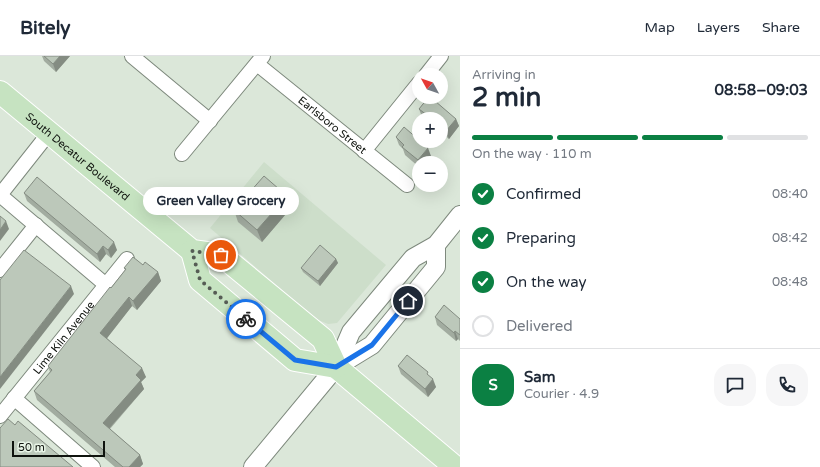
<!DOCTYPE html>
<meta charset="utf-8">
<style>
body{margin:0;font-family:"Varela Round",sans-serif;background:#f6f6f7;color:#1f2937;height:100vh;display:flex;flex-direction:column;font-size:15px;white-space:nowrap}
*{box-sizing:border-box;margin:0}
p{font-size:13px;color:#747a83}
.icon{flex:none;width:22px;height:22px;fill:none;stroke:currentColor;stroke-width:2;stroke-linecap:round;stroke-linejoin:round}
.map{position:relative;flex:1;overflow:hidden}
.drawer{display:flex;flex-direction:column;background:#fff;width:360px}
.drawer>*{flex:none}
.needle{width:26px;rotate:310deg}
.buttons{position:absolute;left:412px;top:12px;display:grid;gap:8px}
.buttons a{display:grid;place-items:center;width:36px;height:36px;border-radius:50%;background:#fff;box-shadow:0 4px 16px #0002;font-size:20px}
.scale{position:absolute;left:12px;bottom:10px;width:93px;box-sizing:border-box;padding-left:4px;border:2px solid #0f130e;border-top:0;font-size:11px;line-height:14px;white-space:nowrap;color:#0f130e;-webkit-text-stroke:3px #e9f5e7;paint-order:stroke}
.pin{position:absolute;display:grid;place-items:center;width:34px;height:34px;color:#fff;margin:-17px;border:2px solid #fff;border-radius:50%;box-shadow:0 1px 4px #0007}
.courier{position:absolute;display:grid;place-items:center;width:40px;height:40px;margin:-20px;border:3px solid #1a73e8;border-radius:50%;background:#fff;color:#222;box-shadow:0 1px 5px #0007}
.bubble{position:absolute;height:28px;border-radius:14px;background:#fff;box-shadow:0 4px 16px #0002;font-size:13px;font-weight:800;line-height:28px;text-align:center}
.head em{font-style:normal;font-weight:800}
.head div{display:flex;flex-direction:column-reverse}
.head{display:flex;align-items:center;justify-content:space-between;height:68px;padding:0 12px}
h1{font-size:26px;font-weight:800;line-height:30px}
.bar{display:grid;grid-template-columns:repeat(4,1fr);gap:6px 4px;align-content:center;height:48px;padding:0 12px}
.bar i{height:5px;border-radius:3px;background:#e0e1e3}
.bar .active{background:#0b8043}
.bar p{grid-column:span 4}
.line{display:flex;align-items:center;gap:10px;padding:0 12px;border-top:1px solid #e0e1e3}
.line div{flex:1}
.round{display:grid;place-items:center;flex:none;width:42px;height:42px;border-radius:16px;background:#f6f6f7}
ol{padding:0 12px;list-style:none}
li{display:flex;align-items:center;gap:12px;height:44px}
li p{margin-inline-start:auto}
li .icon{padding:4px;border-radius:50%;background:#0b8043;color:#fff;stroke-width:4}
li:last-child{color:#747a83}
li i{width:22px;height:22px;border:2px solid #e0e1e3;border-radius:50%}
header{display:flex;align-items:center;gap:24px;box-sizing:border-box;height:56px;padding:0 20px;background:#fff;border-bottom:1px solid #e0e1e3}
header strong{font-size:19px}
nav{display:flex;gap:22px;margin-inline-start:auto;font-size:14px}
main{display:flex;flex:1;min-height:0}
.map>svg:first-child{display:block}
.built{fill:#cddeca}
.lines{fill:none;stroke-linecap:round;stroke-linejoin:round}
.minor-casing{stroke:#7e897d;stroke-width:16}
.tertiary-casing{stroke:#7e897d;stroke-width:20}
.primary-casing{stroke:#fff;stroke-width:24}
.minor{stroke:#fff;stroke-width:14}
.tertiary{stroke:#fff;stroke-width:18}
.primary{stroke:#c6e3c1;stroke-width:22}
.wall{fill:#a2aca0}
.shaded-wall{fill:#848c82}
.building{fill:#bcc8ba;stroke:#848c82}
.done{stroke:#565d55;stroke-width:4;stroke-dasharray:0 7.2}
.route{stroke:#1a73e8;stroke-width:5}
.labels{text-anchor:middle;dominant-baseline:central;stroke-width:4;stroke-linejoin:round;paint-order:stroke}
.street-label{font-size:11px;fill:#0f130e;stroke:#e9f5e7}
</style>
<header>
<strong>Bitely</strong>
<nav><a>Map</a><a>Layers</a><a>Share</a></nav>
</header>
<main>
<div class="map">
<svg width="460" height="411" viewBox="0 0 460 411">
<rect width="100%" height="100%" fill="#dbe7d9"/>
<!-- built -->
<polygon class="built" points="264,106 386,209 337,267 328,268 316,263 210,172"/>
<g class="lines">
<!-- minor casing -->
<g class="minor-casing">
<g id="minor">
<polyline points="132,0 210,65"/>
<path id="s1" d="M 257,8 L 407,129"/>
<polyline points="426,19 441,0"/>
<polyline points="364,95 419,27"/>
<polyline points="182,98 263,0"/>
<polyline points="0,139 106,229"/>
<polyline points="0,139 49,77"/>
<polyline points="0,214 36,169"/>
<polyline points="14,342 93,411"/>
<path id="s2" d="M 0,360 L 127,203"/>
</g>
</g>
<!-- tertiary casing -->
<g class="tertiary-casing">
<g id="tertiary">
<polyline points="336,311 372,289 436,211 436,189"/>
<polyline points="253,411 336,311 351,276 387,233 413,202 436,189 460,159"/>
</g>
</g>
<!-- primary casing -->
<g class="primary-casing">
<g id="primary">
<path id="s3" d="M 0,36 L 192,195 L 221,199 L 323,283 L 336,311 L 455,411"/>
<polyline points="192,195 200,224 295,304 336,311"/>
</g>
</g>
<!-- minor -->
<use href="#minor" class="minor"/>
<!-- tertiary -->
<use href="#tertiary" class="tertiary"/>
<!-- primary -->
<use href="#primary" class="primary"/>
</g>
<!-- wall -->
<g class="wall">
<polygon points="42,0 70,0 56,16 44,5"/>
<polygon points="433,47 456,63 459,70 449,83 441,76 441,63 425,63 422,61 419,53"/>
<polygon points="396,81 431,100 419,107 419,111 405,99 403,93 399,89"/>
<polygon points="24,137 117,194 111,202 106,198 100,206 27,145"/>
<polygon points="291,152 262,186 238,166 234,154"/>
<polygon points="336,203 338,207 320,230 303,216 301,212"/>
<polygon points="143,209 158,216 161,225 137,254 132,250 107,282 146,321 141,326 144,333 110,373 140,399 143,408 140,411 115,411 37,344 34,335 50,316 48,310 125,214 124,212"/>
<polygon points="435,261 460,263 460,285 458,283 456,285 437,269"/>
<polygon points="398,310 429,320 436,331 428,341 401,318"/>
</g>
<!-- shaded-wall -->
<g class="shaded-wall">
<polygon points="60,0 70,0 56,16 53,8"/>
<polygon points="456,63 459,70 449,83 446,75"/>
<polygon points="428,92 431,100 425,107 419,107 419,108 418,104"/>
<polygon points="287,140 291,152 262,186 257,174"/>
<polygon points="6,165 9,173 0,185 0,174"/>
<polygon points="114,186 117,194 111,202 108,194"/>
<polygon points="103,190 106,198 100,206 97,198"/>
<polygon points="336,203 338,207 320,230 318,225"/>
<polygon points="158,216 161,225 137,254 133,245"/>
<polygon points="71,230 74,238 0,333 0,321"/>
<polygon points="129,241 132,250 104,286 100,277"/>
<polygon points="455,275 458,283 456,285 454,277"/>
<polygon points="142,312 146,321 141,326 144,333 106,376 103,367 136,319"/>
<polygon points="433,323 436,331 428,341 425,333"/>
<polygon points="140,399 143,408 140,411 129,411"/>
</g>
<!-- building -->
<g class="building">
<polygon points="44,0 60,0 53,8"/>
<polygon points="427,43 433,47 435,45 456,63 446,75 441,70 441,63 432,63 419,53"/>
<polygon points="404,71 419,84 419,85 420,85 428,92 418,104 402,91 404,89 396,81"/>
<polygon points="264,120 287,140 257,174 234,154"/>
<polygon points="37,121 114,186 108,194 103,190 97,198 24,137"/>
<polygon points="0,160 6,165 0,174"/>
<polygon points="320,189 336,203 318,225 301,212"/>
<polygon points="24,194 71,230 0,321 0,224"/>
<polygon points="133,201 143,209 145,206 158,216 133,245 129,241 100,277 142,312 136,319 141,324 103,367 140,399 129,411 123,411 34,335 52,314 48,310 110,231 111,232 126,213 124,212"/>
<polygon points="444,249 460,263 460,279 455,275 454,277 435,261"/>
<polygon points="407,299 428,316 427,318 433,323 425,333 398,310"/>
<polygon points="8,363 15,369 18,365 73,411 0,411 0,372"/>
</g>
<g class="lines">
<!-- done -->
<polyline class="done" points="221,199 192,195 200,224 246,263"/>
<!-- route -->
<polyline class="route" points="246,263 295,304 336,311 372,289 408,245"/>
</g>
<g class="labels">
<!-- street labels -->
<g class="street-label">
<text stroke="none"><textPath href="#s1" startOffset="97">Earlsboro Street</textPath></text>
<text stroke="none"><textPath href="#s3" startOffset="101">South Decatur Boulevard</textPath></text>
<text stroke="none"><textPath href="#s2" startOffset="101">Lime Kiln Avenue</textPath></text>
</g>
</g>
</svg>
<div class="buttons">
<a><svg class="needle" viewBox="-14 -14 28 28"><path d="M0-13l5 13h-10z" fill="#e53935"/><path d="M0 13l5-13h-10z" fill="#747a83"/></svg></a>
<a>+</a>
<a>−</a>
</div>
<div class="scale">50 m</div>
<div class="pin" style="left:221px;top:199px;background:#ea580c"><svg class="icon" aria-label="bag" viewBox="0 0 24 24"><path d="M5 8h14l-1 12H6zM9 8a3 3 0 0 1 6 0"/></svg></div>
<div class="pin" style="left:408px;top:245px;background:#1f2937"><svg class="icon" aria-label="home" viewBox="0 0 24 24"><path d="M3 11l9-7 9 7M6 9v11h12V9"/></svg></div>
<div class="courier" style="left:246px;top:263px"><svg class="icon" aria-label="bike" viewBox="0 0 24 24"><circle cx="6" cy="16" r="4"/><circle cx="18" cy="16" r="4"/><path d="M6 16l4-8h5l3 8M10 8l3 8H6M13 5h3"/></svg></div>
<div class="bubble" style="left:143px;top:131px;width:156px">Green Valley Grocery</div>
</div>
<section class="drawer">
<div class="head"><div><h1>2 min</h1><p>Arriving in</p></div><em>08:58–09:03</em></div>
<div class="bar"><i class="active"></i><i class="active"></i><i class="active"></i><i></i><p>On the way · 110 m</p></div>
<ol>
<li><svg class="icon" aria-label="check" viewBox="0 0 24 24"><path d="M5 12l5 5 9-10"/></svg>Confirmed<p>08:40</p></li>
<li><svg class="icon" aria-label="check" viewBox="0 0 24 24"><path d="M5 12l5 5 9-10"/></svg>Preparing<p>08:42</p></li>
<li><svg class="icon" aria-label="check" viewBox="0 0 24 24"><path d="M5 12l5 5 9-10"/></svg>On the way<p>08:48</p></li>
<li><i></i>Delivered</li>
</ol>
<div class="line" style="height:72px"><b class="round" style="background:#0b8043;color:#fff">S</b><div><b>Sam</b><p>Courier · 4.9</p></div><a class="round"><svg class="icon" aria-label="chat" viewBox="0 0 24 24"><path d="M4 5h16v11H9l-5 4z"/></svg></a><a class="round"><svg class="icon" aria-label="phone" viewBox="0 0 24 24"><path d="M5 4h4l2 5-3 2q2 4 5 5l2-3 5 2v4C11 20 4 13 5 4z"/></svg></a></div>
</section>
</main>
